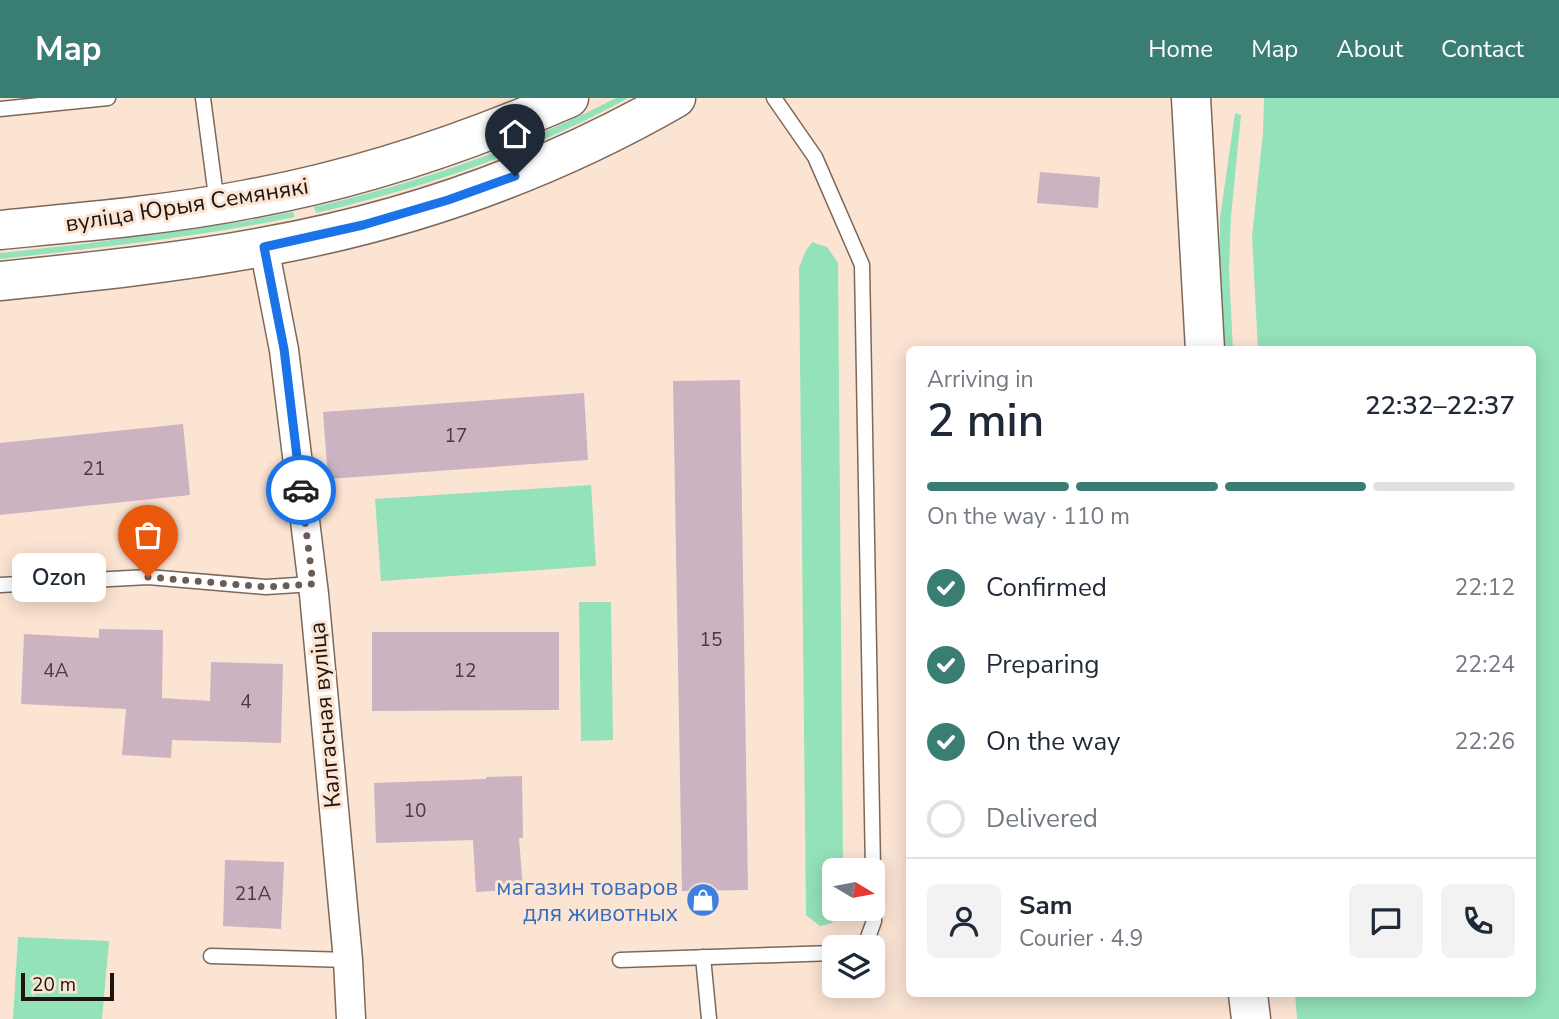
<!DOCTYPE html>
<meta charset="utf-8">
<style>
body{margin:0;font-family:"Nunito Sans",sans-serif;background:#f2f2f3;color:#1f2937;height:100vh;display:flex;flex-direction:column;font-size:26px;white-space:nowrap}
*{box-sizing:border-box;margin:0}
p{font-size:23px;color:#747a83}
.icon{flex:none;width:38px;height:38px;fill:none;stroke:currentColor;stroke-width:2;stroke-linecap:round;stroke-linejoin:round}
.map{position:relative;flex:1;overflow:hidden}
.panel{position:absolute;left:906px;top:248px;width:630px;height:651px;display:flex;flex-direction:column;background:#fff;border-radius:10px;box-shadow:0 4px 18px #0003}
.panel>*{flex:none}
.needle{width:46px;rotate:100deg}
.tools{position:absolute;left:822px;top:760px;display:grid;gap:14px}
.tools a{display:grid;place-items:center;width:63px;height:63px;border-radius:10px;background:#fff;box-shadow:0 4px 18px #0003;font-size:35px}
.scale{position:absolute;left:21px;bottom:18px;width:93px;box-sizing:border-box;padding-left:7px;border:4px solid #1d140f;border-top:0;font-size:19px;line-height:24px;white-space:nowrap;color:#1d140f;-webkit-text-stroke:5px #fce4d3;paint-order:stroke}
.pin{position:absolute;display:grid;place-items:center;width:60px;height:60px;color:#fff;margin:-72px -30px;border-radius:50% 50% 50% 0;rotate:-45deg;box-shadow:0 0 7px #0007}
.pin .icon{rotate:45deg}
.courier{position:absolute;display:grid;place-items:center;width:70px;height:70px;margin:-35px;border:5px solid #1a73e8;border-radius:50%;background:#fff;color:#222;box-shadow:0 2px 9px #0007}
.bubble{position:absolute;height:49px;border-radius:10px;background:#fff;box-shadow:0 4px 18px #0003;font-size:23px;font-weight:600;line-height:49px;text-align:center}
.headline em{font-style:normal;font-weight:600}
.headline div{display:flex;flex-direction:column-reverse}
.headline{display:flex;align-items:center;justify-content:space-between;height:119px;padding:0 21px}
h1{font-size:46px;font-weight:600;line-height:52px}
.bar{display:grid;grid-template-columns:repeat(4,1fr);gap:10px 7px;align-content:center;height:84px;padding:0 21px}
.bar i{height:9px;border-radius:5px;background:#e0e1e3}
.bar .selected{background:#3a7e73}
.bar p{grid-column:span 4}
.line{display:flex;align-items:center;gap:18px;padding:0 21px;border-top:2px solid #e0e1e3}
.line div{flex:1}
.round{display:grid;place-items:center;flex:none;width:74px;height:74px;border-radius:10px;background:#f2f2f3}
ol{padding:0 21px;list-style:none}
li{display:flex;align-items:center;gap:21px;height:77px}
li p{margin-inline-start:auto}
li .icon{padding:7px;border-radius:50%;background:#3a7e73;color:#fff;stroke-width:4}
li:last-child{color:#747a83}
li i{width:38px;height:38px;border:4px solid #e0e1e3;border-radius:50%}
header{display:flex;align-items:center;gap:42px;box-sizing:border-box;height:98px;padding:0 35px;background:#3a7e73;color:#fff}
header strong{font-size:33px}
nav{display:flex;gap:38px;margin-inline-start:auto;font-size:24px}
.map>svg:first-child{display:block}
.green{fill:#94e2ba}
.building{fill:#cbb3c2}
.lines{fill:none;stroke-linecap:round;stroke-linejoin:round}
.lane-casing{stroke:#7d6859;stroke-width:17}
.street-casing{stroke:#7d6859;stroke-width:31}
.secondary-casing{stroke:#7d6859;stroke-width:41}
.lane{stroke:#fff;stroke-width:14}
.street{stroke:#fff;stroke-width:28}
.secondary{stroke:#fff;stroke-width:38}
.done{stroke:#6b5d54;stroke-width:7;stroke-dasharray:0 12.6}
.route{stroke:#1a73e8;stroke-width:9}
.labels{text-anchor:middle;dominant-baseline:central;stroke-width:6;stroke-linejoin:round;paint-order:stroke}
.number-label{font-size:19px;fill:#483c3c}
.street-label{font-size:23px;fill:#1d140f;stroke:#fce4d3}
.shop-label{font-size:23px;fill:#366cbe;stroke:#fce4d3;text-anchor:end}
</style>
<header>
<strong>Map</strong>
<nav><a>Home</a><a>Map</a><a>About</a><a>Contact</a></nav>
</header>
<div class="map">
<svg width="1559" height="921" viewBox="0 0 1559 921">
<rect width="100%" height="100%" fill="#fce4d3"/>
<!-- green -->
<g class="green">
<path d="M 616,0 L 628,0 C 531,54 423,90 316,115 L 314,109 C 419,85 521,49 616,0 Z"/>
<polygon points="1264,0 1559,0 1559,921 1297,921 1295,896 1533,896 1533,252 1258,252 1252,139 1263,34"/>
<polygon points="1235,15 1241,17 1231,118 1229,173 1233,252 1223,252 1220,178 1220,120"/>
<path d="M 293,114 L 295,119 C 198,139 98,150 0,161 L 0,155 L 83,146 L 245,123 Z"/>
<polygon points="812,144 827,149 838,165 843,772 835,772 835,810 841,810 832,825 820,828 806,817 799,170 805,154"/>
<polygon points="591,387 596,468 381,483 375,401"/>
<polygon points="579,504 611,504 613,642 581,643"/>
<polygon points="18,839 109,843 102,921 13,921"/>
</g>
<!-- building -->
<g class="building">
<polygon points="1040,74 1100,79 1098,110 1037,105"/>
<polygon points="740,282 748,792 682,793 673,283"/>
<polygon points="584,295 588,362 328,381 323,314"/>
<polygon points="183,326 190,397 0,417 0,345"/>
<polygon points="99,531 163,532 162,600 210,603 211,564 283,566 281,645 172,642 171,660 122,657 126,611 21,606 24,536 99,540"/>
<polygon points="372,534 559,534 559,612 372,613"/>
<polygon points="522,678 523,740 519,740 523,791 476,794 473,742 376,745 374,685 486,681 486,679"/>
<polygon points="225,762 284,764 281,831 223,828"/>
</g>
<g class="lines">
<!-- lane casing -->
<g class="lane-casing">
<g id="lane">
<polyline points="203,0 217,106"/>
<polyline points="774,0 815,59 862,167 873,772"/>
<polyline points="0,11 108,0"/>
<polyline points="0,487 148,479 266,489 313,486"/>
<polyline points="860,849 866,845 874,823 873,784"/>
<polyline points="211,858 348,862"/>
<polyline points="703,859 709,921"/>
<polyline points="620,862 835,855"/>
</g>
</g>
<!-- street casing -->
<g class="street-casing">
<polyline id="street" points="264,149 284,252 314,496 348,862 351,921"/>
</g>
<!-- secondary casing -->
<g class="secondary-casing">
<g id="secondary">
<polyline points="1191,0 1205,252"/>
<path d="M 0,132 C 83,124 167,117 249,101 C 359,81 466,45 569,0"/>
<path d="M 0,183 C 88,174 176,165 263,149 C 408,123 549,73 676,0"/>
<polyline points="1248,896 1251,921"/>
</g>
</g>
<!-- lane -->
<use href="#lane" class="lane"/>
<!-- street -->
<use href="#street" class="street"/>
<!-- secondary -->
<use href="#secondary" class="secondary"/>
</g>
<g class="lines">
<!-- done -->
<polyline class="done" points="148,479 266,489 313,486 301,392"/>
<!-- route -->
<polyline class="route" points="301,392 284,251 264,149 363,127 448,102 515,78"/>
</g>
<!-- icons -->
<defs>
<g id="shop-disc" transform="scale(1.75)"><circle r="9.5" fill="#3f7fe0" stroke="#fce4d3"/><path d="M-5-2.5h2.3a2.7 3.5 0 0 1 5.4 0H5L5.5 6h-11ZM-1.5-2.5h3a1.5 2.3 0 0 0-3 0Z" fill="#fff"/></g>
</defs>
<g fill-rule="evenodd">
<use href="#shop-disc" x="703" y="802"/>
</g>
<g class="labels">
<!-- number labels -->
<g class="number-label">
<text x="456" y="338">17</text>
<text x="94" y="371">21</text>
<text x="711" y="542">15</text>
<text x="56" y="573">4А</text>
<text x="465" y="573">12</text>
<text x="246" y="604">4</text>
<text x="415" y="713">10</text>
<text x="253" y="796">21А</text>
</g>
<!-- street labels -->
<g class="street-label">
<text transform="translate(187 107) rotate(-9)">вуліца Юрыя Семянякі</text>
<text transform="translate(325 617) rotate(-95)">Калгасная вуліца</text>
</g>
<!-- shop labels -->
<g class="shop-label">
<text x="678" y="789">магазин товаров<tspan x="678" dy="26">для животных</tspan></text>
</g>
</g>
</svg>
<div class="tools">
<a><svg class="needle" viewBox="-14 -14 28 28"><path d="M0-13l5 13h-10z" fill="#e53935"/><path d="M0 13l5-13h-10z" fill="#747a83"/></svg></a>
<a><svg class="icon" aria-label="layers" viewBox="0 0 24 24"><path d="M12 4l9 5-9 5-9-5zM3 14l9 5 9-5"/></svg></a>
</div>
<div class="scale">20 m</div>
<div class="pin" style="left:148px;top:479px;background:#ea580c"><svg class="icon" aria-label="bag" viewBox="0 0 24 24"><path d="M5 8h14l-1 12H6zM9 8a3 3 0 0 1 6 0"/></svg></div>
<div class="pin" style="left:515px;top:78px;background:#1f2937"><svg class="icon" aria-label="home" viewBox="0 0 24 24"><path d="M3 11l9-7 9 7M6 9v11h12V9"/></svg></div>
<div class="courier" style="left:301px;top:392px"><svg class="icon" aria-label="car" viewBox="0 0 24 24"><path d="M5 17H2v-5l4-1 3-4h7l3 4 3 1v5h-3M9 17h6M6 11h13"/><circle cx="7" cy="17" r="2"/><circle cx="17" cy="17" r="2"/></svg></div>
<div class="bubble" style="left:12px;top:455px;width:94px">Ozon</div>
<section class="panel">
<div class="headline"><div><h1>2 min</h1><p>Arriving in</p></div><em>22:32–22:37</em></div>
<div class="bar"><i class="selected"></i><i class="selected"></i><i class="selected"></i><i></i><p>On the way · 110 m</p></div>
<ol>
<li><svg class="icon" aria-label="check" viewBox="0 0 24 24"><path d="M5 12l5 5 9-10"/></svg>Confirmed<p>22:12</p></li>
<li><svg class="icon" aria-label="check" viewBox="0 0 24 24"><path d="M5 12l5 5 9-10"/></svg>Preparing<p>22:24</p></li>
<li><svg class="icon" aria-label="check" viewBox="0 0 24 24"><path d="M5 12l5 5 9-10"/></svg>On the way<p>22:26</p></li>
<li><i></i>Delivered</li>
</ol>
<div class="line" style="height:126px"><a class="round"><svg class="icon" aria-label="person" viewBox="0 0 24 24"><circle cx="12" cy="8" r="4"/><path d="M4 21q1-7 8-7t8 7"/></svg></a><div><b>Sam</b><p>Courier · 4.9</p></div><a class="round"><svg class="icon" aria-label="chat" viewBox="0 0 24 24"><path d="M4 5h16v11H9l-5 4z"/></svg></a><a class="round"><svg class="icon" aria-label="phone" viewBox="0 0 24 24"><path d="M5 4h4l2 5-3 2q2 4 5 5l2-3 5 2v4C11 20 4 13 5 4z"/></svg></a></div>
</section>
</div>
